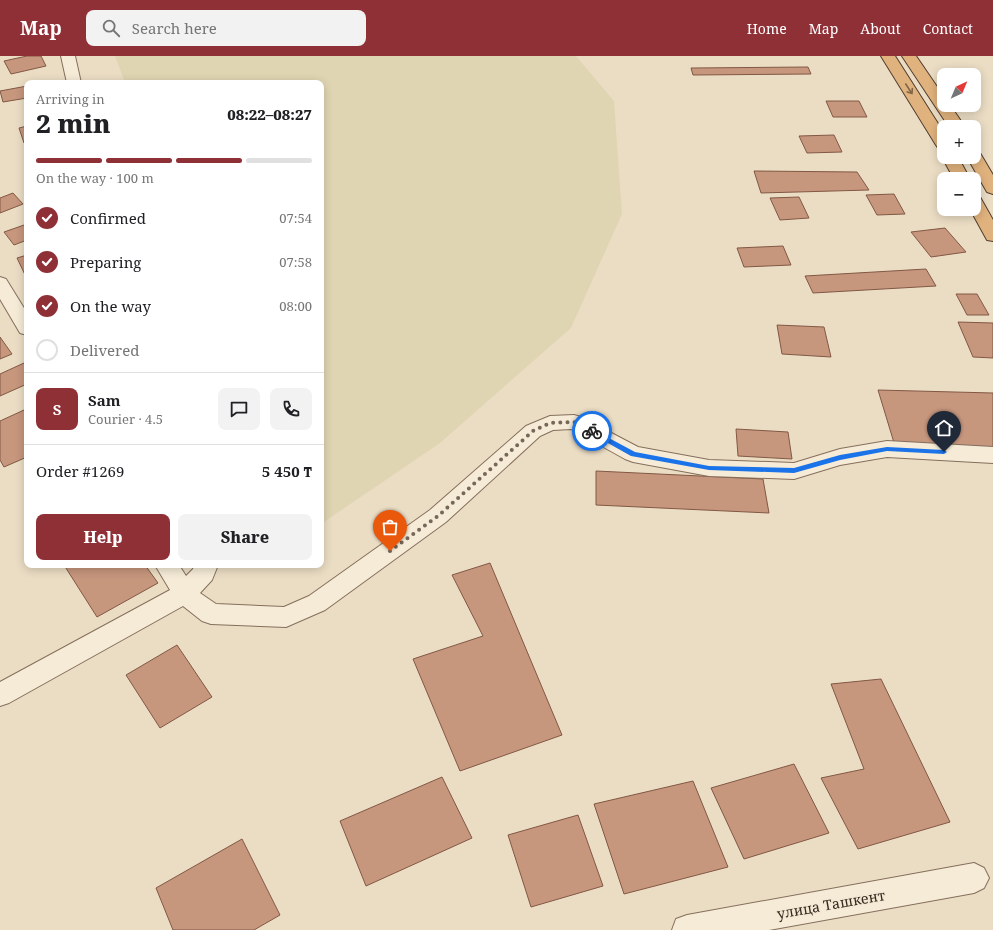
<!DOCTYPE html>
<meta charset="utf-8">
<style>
body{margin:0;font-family:"Noto Serif",serif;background:#f2f2f2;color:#202124;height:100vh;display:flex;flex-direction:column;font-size:15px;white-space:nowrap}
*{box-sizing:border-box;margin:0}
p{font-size:13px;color:#757577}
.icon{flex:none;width:22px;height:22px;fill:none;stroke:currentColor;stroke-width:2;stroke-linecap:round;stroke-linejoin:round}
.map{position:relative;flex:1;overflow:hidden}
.sheet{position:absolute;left:24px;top:24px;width:300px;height:488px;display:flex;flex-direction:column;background:#fff;border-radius:8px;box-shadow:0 2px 10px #0003}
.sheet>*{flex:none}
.needle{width:26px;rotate:44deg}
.tools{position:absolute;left:937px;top:12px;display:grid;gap:8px}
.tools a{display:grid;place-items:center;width:44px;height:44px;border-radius:8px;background:#fff;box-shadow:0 2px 10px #0003;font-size:20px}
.pin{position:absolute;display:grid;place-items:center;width:34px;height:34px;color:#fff;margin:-41px -17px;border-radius:50% 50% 50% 0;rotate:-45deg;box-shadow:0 0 4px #0007}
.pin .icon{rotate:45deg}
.courier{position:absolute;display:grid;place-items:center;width:40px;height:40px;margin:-20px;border:3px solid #1a73e8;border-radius:50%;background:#fff;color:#222;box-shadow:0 1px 5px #0007}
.headline em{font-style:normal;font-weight:800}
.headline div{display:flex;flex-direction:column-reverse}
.headline{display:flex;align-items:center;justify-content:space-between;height:68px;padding:0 12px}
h1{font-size:26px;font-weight:800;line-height:30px}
.bar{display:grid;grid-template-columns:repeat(4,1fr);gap:6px 4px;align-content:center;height:48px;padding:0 12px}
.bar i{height:5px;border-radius:3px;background:#e0e0e0}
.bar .selected{background:#8f3037}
.bar p{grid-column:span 4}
.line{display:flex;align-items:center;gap:10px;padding:0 12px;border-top:1px solid #e0e0e0}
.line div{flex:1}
.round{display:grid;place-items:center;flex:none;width:42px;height:42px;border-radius:8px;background:#f2f2f2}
ol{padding:0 12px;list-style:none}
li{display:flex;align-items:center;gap:12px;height:44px}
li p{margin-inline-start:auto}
li .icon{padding:4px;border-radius:50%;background:#8f3037;color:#fff;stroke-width:4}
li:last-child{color:#757577}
li i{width:22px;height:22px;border:2px solid #e0e0e0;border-radius:50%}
.action{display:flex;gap:8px;margin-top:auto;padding:8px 12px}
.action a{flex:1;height:46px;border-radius:8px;background:#8f3037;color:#fff;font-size:16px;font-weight:800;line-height:46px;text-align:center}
.action a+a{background:#f2f2f2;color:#202124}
header{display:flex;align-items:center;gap:24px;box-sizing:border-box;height:56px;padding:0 20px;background:#8f3037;color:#fff}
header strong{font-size:19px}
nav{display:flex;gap:22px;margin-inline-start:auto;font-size:14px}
.search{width:280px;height:36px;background:#f2f2f2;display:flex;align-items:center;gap:10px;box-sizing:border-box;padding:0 14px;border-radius:8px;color:#757577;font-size:15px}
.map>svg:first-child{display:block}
.farmland{fill:#e0d5b2}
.building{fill:#c6967d;stroke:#825844}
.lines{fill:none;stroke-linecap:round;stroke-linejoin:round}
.minor-casing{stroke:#846f5c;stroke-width:2}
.trunk-casing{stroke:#523e30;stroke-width:2}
.minor{fill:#f6ebd7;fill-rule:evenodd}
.trunk{fill:#e0b27d;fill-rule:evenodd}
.oneway{stroke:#826649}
.route{fill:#1a73e8}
.done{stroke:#756759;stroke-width:4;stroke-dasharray:0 7.2}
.labels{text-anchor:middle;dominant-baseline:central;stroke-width:3;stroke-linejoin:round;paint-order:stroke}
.near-street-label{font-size:14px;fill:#35281f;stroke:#f3e8d3}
</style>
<header>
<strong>Map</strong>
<div class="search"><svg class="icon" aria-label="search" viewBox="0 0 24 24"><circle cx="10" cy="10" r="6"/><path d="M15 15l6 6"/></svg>Search here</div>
<nav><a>Home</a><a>Map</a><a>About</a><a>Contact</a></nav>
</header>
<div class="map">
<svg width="993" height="874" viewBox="0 0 993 874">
<rect width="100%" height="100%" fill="#ebddc4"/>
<!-- farmland -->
<polygon class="farmland" points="115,0 576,0 614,45 622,158 571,272 440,387 321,468 321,27 125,27"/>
<!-- building -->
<g class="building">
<polygon points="27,0 41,0 46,10 11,18 4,5"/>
<polygon points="808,11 811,18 693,19 691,12"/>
<polygon points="27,30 27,42 3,46 0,35"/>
<polygon points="826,45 859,45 867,61 833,61"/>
<polygon points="27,70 27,86 24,87 19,72"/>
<polygon points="834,79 842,96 807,97 799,80"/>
<polygon points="754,115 857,116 869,134 761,137"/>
<polygon points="13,137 23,148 0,157 0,142"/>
<polygon points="894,138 905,158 877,159 866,139"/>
<polygon points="799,141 809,162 780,164 770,142"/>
<polygon points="27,168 27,184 14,189 4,176"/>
<polygon points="945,172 966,196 931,201 911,176"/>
<polygon points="783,190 791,209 744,211 737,192"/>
<polygon points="27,199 27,223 17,202"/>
<polygon points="926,213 936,230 813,237 805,220"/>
<polygon points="956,238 977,238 989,259 967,259"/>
<polygon points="958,266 993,267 993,302 973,301"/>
<polygon points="777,269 824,271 831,301 782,298"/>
<polygon points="0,281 12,298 0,303"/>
<polygon points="24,307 27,312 27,328 0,340 0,318"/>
<polygon points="878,334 993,337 993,393 895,390"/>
<polygon points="24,354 27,358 27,401 4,411 0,404 0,365"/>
<polygon points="736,373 788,376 792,403 738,400"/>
<polygon points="596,415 763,423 769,457 596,449"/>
<polygon points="490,507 562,679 460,715 413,603 483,580 452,519"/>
<polygon points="64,509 145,509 158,527 97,561"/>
<polygon points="177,589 212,641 160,672 126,619"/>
<polygon points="881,623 950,766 858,793 821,722 864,713 831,628"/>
<polygon points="794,708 829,777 744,803 711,732"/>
<polygon points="442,721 472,782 366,830 340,765"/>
<polygon points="693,725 728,811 624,838 594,748"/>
<polygon points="578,759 603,830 531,851 508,779"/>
<polygon points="242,783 280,859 254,874 173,874 156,832"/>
</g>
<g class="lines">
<!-- minor casing -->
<g class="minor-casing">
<g id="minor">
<polygon points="61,0 75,0 81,27 67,27"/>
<polygon points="0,221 6,223 27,257 27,279 20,277 0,243"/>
<polygon points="574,359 581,361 638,391 709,404 794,407 840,393 887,385 993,391 993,407 887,401 840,409 794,423 709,420 633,406 625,403 571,373 553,374 540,380 446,466 325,554 286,571 211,568 202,565 183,550 9,647 0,650 0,626 170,534 155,509 179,509 186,520 193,513 194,509 218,509 212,524 200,537 216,548 284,551 309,540 430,454 526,370 550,360"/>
<polygon points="974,807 984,812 989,822 984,832 974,837 769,874 672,874 676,863 687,859"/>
</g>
</g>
<!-- trunk casing -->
<g class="trunk-casing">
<g id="trunk">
<polygon points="881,0 895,0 944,77 944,94 938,92 936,89"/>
<polygon points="902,0 916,0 944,41 944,49 950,49 965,71 949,71"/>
<polygon points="974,95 980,97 993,119 993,138 987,136 967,101 974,101"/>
<polygon points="944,98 944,101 958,101 970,123 954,123 942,101"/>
<polygon points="974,140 980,141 993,164 993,185 987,184 970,153 974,153"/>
</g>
</g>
<!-- minor -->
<use href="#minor" class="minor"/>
<!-- trunk -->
<use href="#trunk" class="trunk"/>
</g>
<!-- one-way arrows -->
<defs><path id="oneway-shaft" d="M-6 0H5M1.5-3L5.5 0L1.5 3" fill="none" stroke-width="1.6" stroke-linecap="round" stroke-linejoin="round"/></defs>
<use class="oneway" href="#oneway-shaft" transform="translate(909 33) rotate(57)"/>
<!-- route -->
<polygon class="route" points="592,373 635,396 709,410 794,412 840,399 887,391 944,394 947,396 944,398 887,395 840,404 794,417 709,414 631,400 590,377 589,375"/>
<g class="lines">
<!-- done -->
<polyline class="done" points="390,495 438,460 533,375 550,367 574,366 592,375"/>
</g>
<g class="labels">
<!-- near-street labels -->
<g class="near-street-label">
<text transform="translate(831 848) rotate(-10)">улица Ташкент</text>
</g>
</g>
</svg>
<div class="tools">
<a><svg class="needle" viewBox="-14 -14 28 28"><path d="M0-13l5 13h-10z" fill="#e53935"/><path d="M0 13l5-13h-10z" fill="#757577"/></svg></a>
<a>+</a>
<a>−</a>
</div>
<div class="pin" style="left:390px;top:495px;background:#ea580c"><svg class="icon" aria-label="bag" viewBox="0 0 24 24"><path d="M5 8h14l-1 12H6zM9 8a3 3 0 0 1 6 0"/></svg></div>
<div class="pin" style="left:944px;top:396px;background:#1f2937"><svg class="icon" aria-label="home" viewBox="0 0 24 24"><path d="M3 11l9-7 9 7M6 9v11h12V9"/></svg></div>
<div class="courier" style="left:592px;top:375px"><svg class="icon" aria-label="bike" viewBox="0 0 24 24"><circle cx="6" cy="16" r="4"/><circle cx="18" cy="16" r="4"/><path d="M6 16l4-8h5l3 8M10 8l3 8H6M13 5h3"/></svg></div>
<section class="sheet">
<div class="headline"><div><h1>2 min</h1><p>Arriving in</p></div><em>08:22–08:27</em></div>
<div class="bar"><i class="selected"></i><i class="selected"></i><i class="selected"></i><i></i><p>On the way · 100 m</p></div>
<ol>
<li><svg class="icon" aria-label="check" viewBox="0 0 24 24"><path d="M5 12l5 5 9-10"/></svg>Confirmed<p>07:54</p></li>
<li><svg class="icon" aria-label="check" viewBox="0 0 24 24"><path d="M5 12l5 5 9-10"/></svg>Preparing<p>07:58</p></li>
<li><svg class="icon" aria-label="check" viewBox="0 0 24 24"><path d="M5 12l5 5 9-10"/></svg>On the way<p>08:00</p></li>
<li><i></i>Delivered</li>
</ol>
<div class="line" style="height:72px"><b class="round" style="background:#8f3037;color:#fff">S</b><div><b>Sam</b><p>Courier · 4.5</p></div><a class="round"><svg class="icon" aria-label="chat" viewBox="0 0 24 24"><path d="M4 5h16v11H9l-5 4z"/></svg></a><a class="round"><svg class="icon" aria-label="phone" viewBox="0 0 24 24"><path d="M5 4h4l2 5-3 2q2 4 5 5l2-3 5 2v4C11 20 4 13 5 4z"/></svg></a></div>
<div class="line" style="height:52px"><div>Order #1269</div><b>5 450 ₸</b></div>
<div class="action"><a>Help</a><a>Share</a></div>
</section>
</div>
